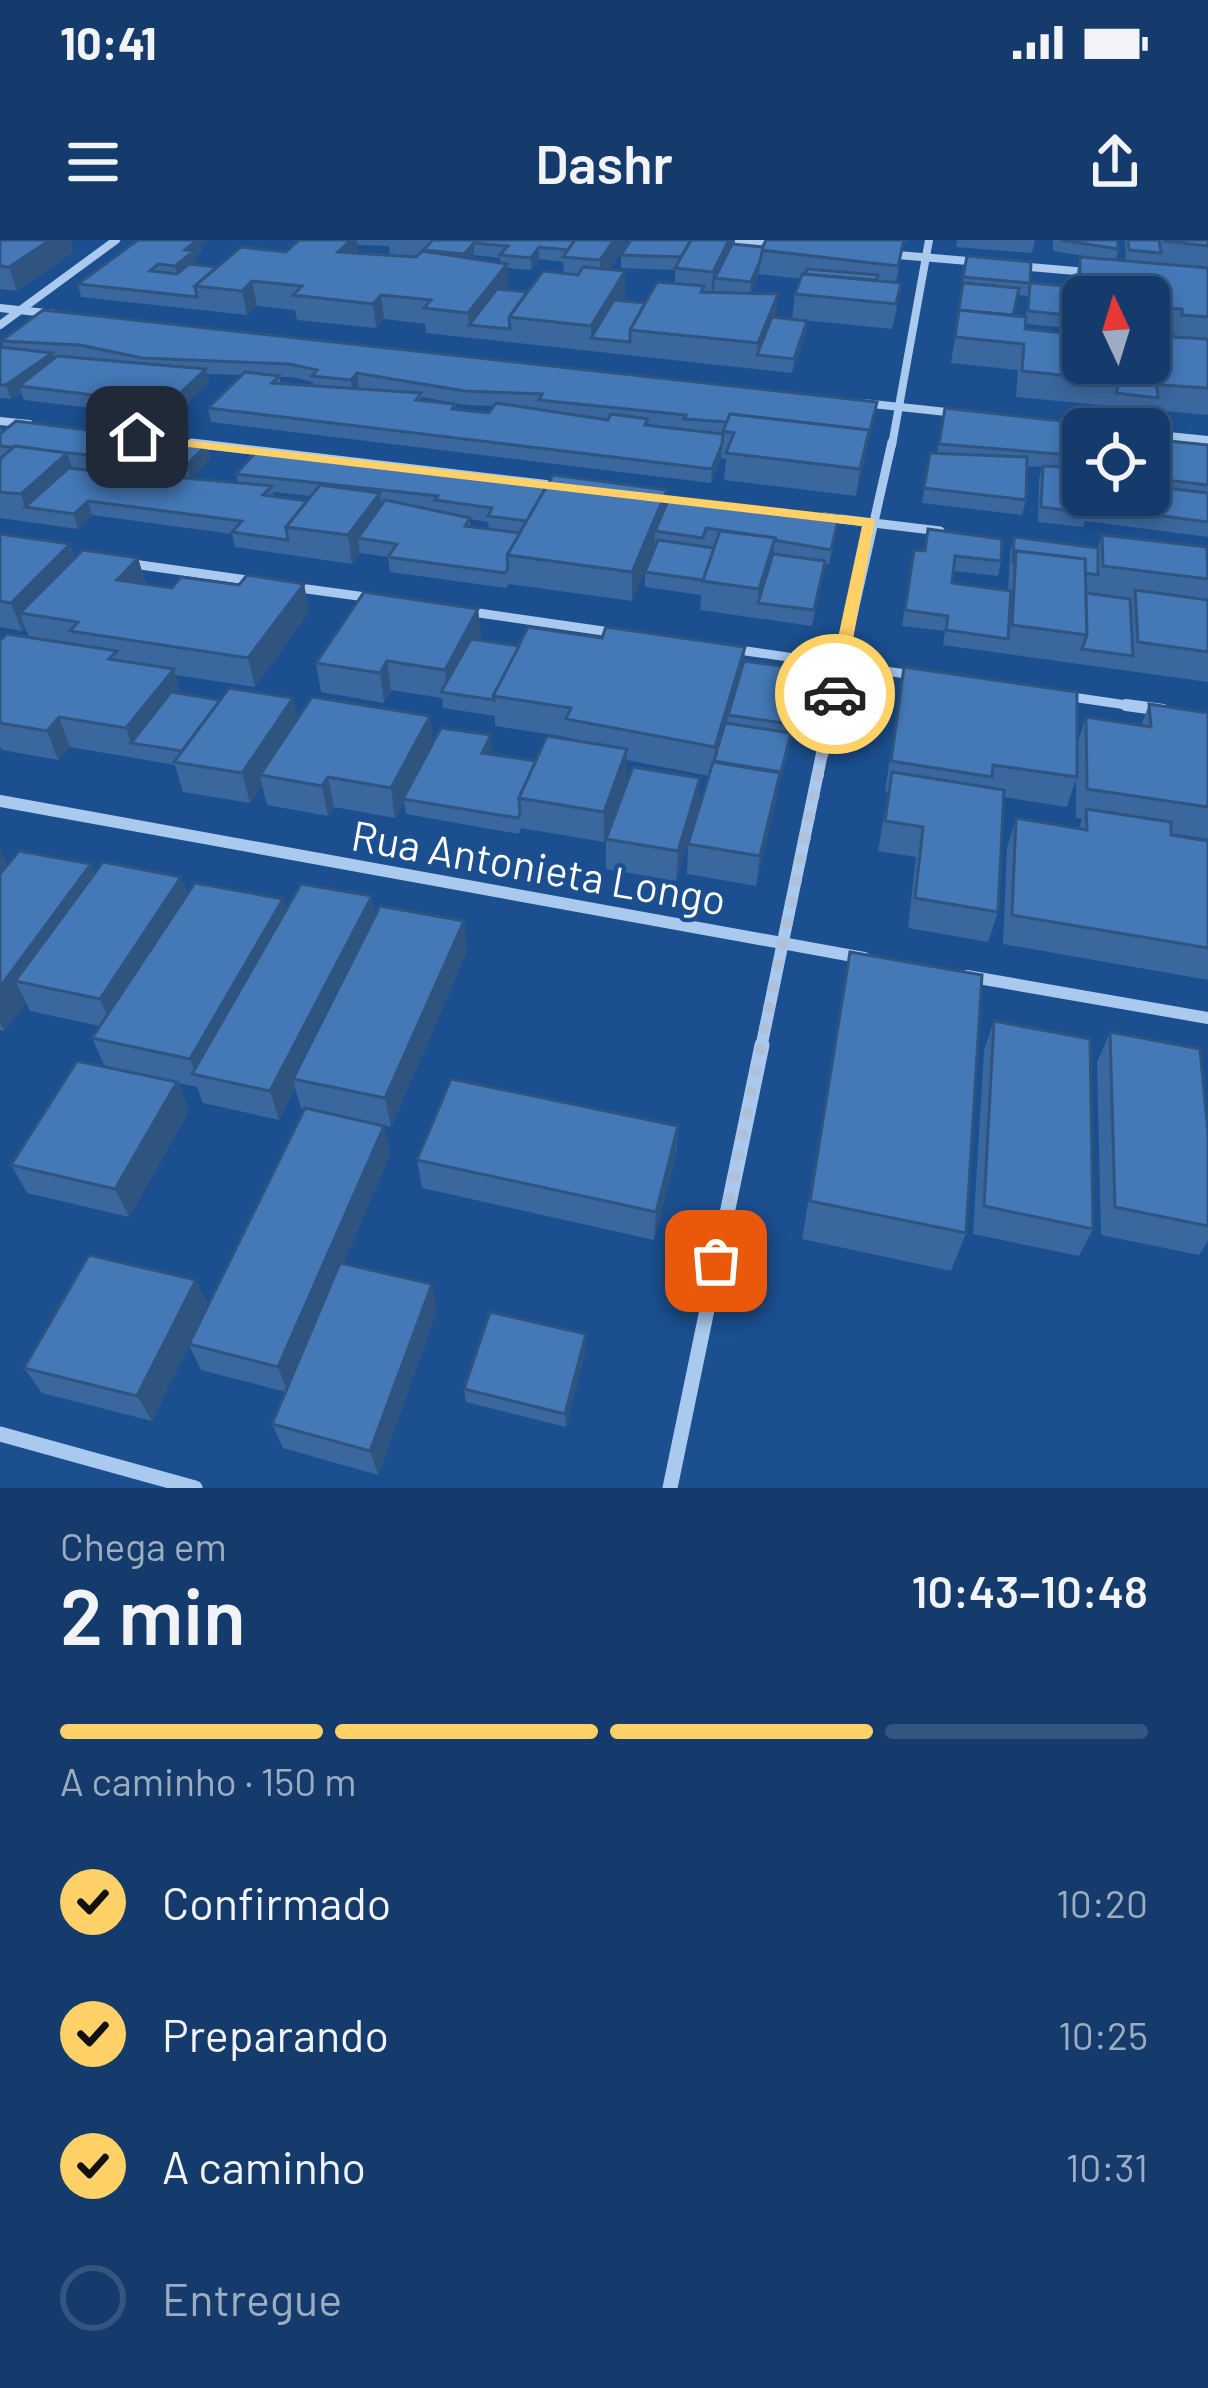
<!DOCTYPE html>
<html lang="pt">
<meta charset="utf-8">
<style>
body{margin:0;font-family:Barlow,sans-serif;background:#1d4271;color:#f1f3f6;height:100vh;display:flex;flex-direction:column;font-size:45px;white-space:nowrap}
*{box-sizing:border-box;margin:0}
p{font-size:39px;color:#9dadc1}
.icon{flex:none;width:66px;height:66px;fill:none;stroke:currentColor;stroke-width:2;stroke-linecap:round;stroke-linejoin:round}
.map{position:relative;height:1248px;overflow:hidden}
.drawer{display:flex;flex-direction:column;background:#143b6b;flex:1}
.drawer>*{flex:none}
.needle{width:78px;rotate:356deg}
.tools{position:absolute;left:1062px;top:36px;display:grid;gap:24px}
.tools a{display:grid;place-items:center;width:108px;height:108px;border-radius:18px;background:#143b6b;box-shadow:0 6px 18px #0003,0 0 0 3px #33557e;font-size:60px}
.pin{position:absolute;display:grid;place-items:center;width:102px;height:102px;color:#fff;margin:-51px;border-radius:24px;box-shadow:0 6px 18px #0006}
.courier{position:absolute;display:grid;place-items:center;width:120px;height:120px;margin:-60px;border:9px solid #ffd166;border-radius:50%;background:#fff;color:#222;box-shadow:0 3px 15px #0007}
.headline em{font-style:normal;font-weight:600}
.headline div{display:flex;flex-direction:column-reverse}
.headline{display:flex;align-items:center;justify-content:space-between;height:204px;padding:0 60px}
h1{font-size:78px;font-weight:600;line-height:90px}
.bar{display:grid;grid-template-columns:repeat(4,1fr);gap:18px 12px;align-content:center;height:144px;padding:0 60px}
.bar i{height:15px;border-radius:9px;background:#33557e}
.bar .selected{background:#ffd166}
.bar p{grid-column:span 4}
ol{padding:0 60px;list-style:none}
li{display:flex;align-items:center;gap:36px;height:132px}
li p{margin-inline-start:auto}
li .icon{padding:12px;border-radius:50%;background:#ffd166;color:#111;stroke-width:4}
li:last-child{color:#9dadc1}
li i{width:66px;height:66px;border:6px solid #33557e;border-radius:50%}
.status{display:flex;justify-content:space-between;align-items:center;height:84px;padding:0 60px;background:#143b6b;direction:ltr}
.status svg{height:33px;fill:currentColor}
header{display:flex;justify-content:space-between;align-items:center;height:156px;padding:0 60px;background:#143b6b;font-size:54px;font-weight:600}
.map>svg:first-child{display:block}
.lines{fill:none;stroke-linecap:round;stroke-linejoin:round}
.street-far3{stroke:#a9c9ee;stroke-width:8}
.street-far2{stroke:#a9c9ee;stroke-width:9}
.street-far1{stroke:#a9c9ee;stroke-width:12}
.street{stroke:#a9c9ee;stroke-width:15}
.wall{fill:#3a679d;fill-rule:evenodd}
.shaded-wall{fill:#305480}
.building{fill:#4478b7;stroke:#305480;stroke-width:3}
.route{fill:#ffd166}
.done{stroke:#afc1d8;stroke-width:12;stroke-dasharray:0 21.6}
.labels{text-anchor:middle;dominant-baseline:central;stroke-width:9;stroke-linejoin:round;paint-order:stroke}
.street-label{font-size:42px;fill:#fff;stroke:#1b4f8f}
</style>
<div class="status"><b>10:41</b><svg viewBox="0 0 49 12"><path d="M0 12V9h3v3zM5 12V6h3v6zM10 12V3h3v9zM15 12V0h3v12zM26 1h20v11H26zM47 4h2v5h-2z"/></svg></div>
<header><svg class="icon" aria-label="menu" viewBox="0 0 24 24"><path d="M4 6h16M4 12h16M4 18h16"/></svg>Dashr<svg class="icon" aria-label="share" viewBox="0 0 24 24"><path d="M12 15V3M7 8l5-5 5 5M5 13v7h14v-7"/></svg></header>
<div class="map">
<svg width="1208" height="1248" viewBox="0 0 1208 1248">
<rect width="100%" height="100%" fill="#1b4f8f"/>
<g class="lines">
<!-- street-far3 -->
<g class="street-far3">
<polyline points="729,0 776,4"/>
<polyline points="886,14 980,22"/>
<polyline points="1018,26 1087,32"/>
<polyline points="0,68 55,74"/>
<polyline points="0,85 116,0"/>
<polyline points="863,163 956,173"/>
<polyline points="0,181 29,184"/>
<polyline points="1149,194 1208,200"/>
<polyline points="192,203 206,205"/>
<polyline points="892,205 929,0"/>
</g>
<!-- street-far2 -->
<g class="street-far2">
<polyline points="192,203 559,246"/>
<polyline points="824,277 940,291"/>
<polyline points="126,323 254,341"/>
<polyline points="292,347 373,358"/>
<polyline points="465,371 617,393"/>
<polyline points="732,409 920,436"/>
<polyline points="1065,456 1147,468"/>
<polyline points="832,468 892,202"/>
</g>
<!-- street-far1 -->
<g class="street-far1">
<polyline points="1126,465 1163,470"/>
<polyline points="0,561 864,718"/>
<polyline points="967,736 1208,778"/>
<polyline points="761,808 832,465"/>
</g>
<!-- street -->
<g class="street">
<polyline points="0,1194 195,1248"/>
<polyline points="670,1248 762,805"/>
</g>
</g>
<!-- wall -->
<g class="wall">
<polygon points="0,0 79,0 70,0 73,12 17,51 0,49"/>
<path d="M 138,0 L 208,0 L 201,6 L 202,11 L 195,16 L 197,23 L 194,25 L 217,27 L 286,12 L 299,1 L 294,0 L 626,0 L 626,4 L 609,30 L 625,31 L 625,56 L 622,61 L 645,63 L 675,44 L 675,30 L 621,28 L 621,15 L 734,4 L 763,7 L 766,0 L 909,0 L 904,1 L 896,42 L 897,67 L 892,89 L 792,79 L 795,54 L 800,39 L 759,34 L 751,53 L 776,77 L 806,94 L 792,133 L 426,93 L 425,84 L 384,79 L 376,88 L 297,80 L 295,70 L 257,66 L 247,75 L 81,57 L 78,44 ZM 357,5 L 389,6 L 390,16 L 358,14 ZM 474,15 L 500,18 L 501,23 L 472,19 ZM 539,19 L 563,22 L 564,33 L 527,52 L 506,50 L 508,48 L 507,28 L 531,30 Z"/>
<polygon points="957,0 1035,0 1032,13 956,7"/>
<path d="M 1053,0 L 1118,0 L 1118,9 L 1116,20 L 1126,21 L 1125,0 L 1208,0 L 1208,175 L 1016,157 L 1018,130 L 951,123 L 967,16 L 1030,43 L 1074,47 L 1080,17 L 1097,18 L 1053,11 ZM 1018,55 L 1028,56 L 1026,77 L 1013,75 ZM 1083,57 L 1149,57 L 1149,93 L 1174,94 L 1174,97 L 1157,96 L 1151,113 L 1083,123 ZM 1025,84 L 1080,89 L 1079,95 L 1025,89 Z"/>
<path d="M 43,70 L 874,176 L 856,256 L 724,240 L 726,219 L 721,218 L 711,243 L 211,182 L 208,168 L 242,135 L 207,134 L 209,142 L 172,178 L 24,160 L 21,152 L 11,159 L 0,158 L 0,107 L 4,107 L 1,101 ZM 279,137 L 291,137 L 313,142 L 313,146 L 281,143 ZM 421,157 L 466,165 L 494,166 L 489,173 L 456,169 L 455,164 L 422,161 Z"/>
<polygon points="945,168 1083,189 1083,255 1149,255 1149,199 1208,205 1208,297 1085,281 1083,287 1038,282 1039,240 1042,227 1027,226 1026,260 1022,275 922,263 930,213 937,213"/>
<path d="M 0,186 L 2,192 L 206,205 L 210,219 L 191,239 L 238,243 L 236,234 L 839,276 L 829,324 L 825,324 L 812,386 L 700,370 L 701,355 L 645,347 L 645,332 L 655,305 L 632,361 L 509,344 L 506,348 L 390,332 L 388,317 L 360,313 L 352,324 L 235,307 L 232,294 L 92,275 L 78,289 L 0,278 ZM 72,227 L 174,238 L 170,241 ZM 273,252 L 311,256 L 307,261 L 274,257 ZM 470,279 L 488,282 L 489,289 L 470,286 Z"/>
<polygon points="928,289 1001,321 998,336 954,331 952,343 1008,351 1010,312 1014,297 1098,308 1102,295 1208,312 1208,442 943,405 945,391 902,386 914,310 924,311"/>
<polygon points="0,294 70,304 75,318 138,318 146,344 172,348 304,344 309,372 255,447 175,435 181,454 298,478 433,503 491,495 491,514 536,521 567,500 567,497 495,486 495,476 443,468 442,458 391,450 384,463 321,452 316,423 478,369 481,398 479,401 519,406 744,421 803,429 789,493 789,509 778,547 756,646 687,634 688,604 709,536 627,520 627,539 604,602 521,588 519,594 406,574 404,561 395,578 334,567 328,576 267,565 262,545 250,563 183,552 175,525 70,507 58,520 2,510 0,506 0,401 29,397 25,388 22,391 0,387"/>
<polygon points="904,427 1077,504 1086,477 1141,486 1149,464 1208,473 1208,599 1171,593 1208,601 1208,740 1003,704 1007,608 1016,578 1079,588 1082,579 1076,578 1076,539 1067,567 1003,557 998,672 988,702 908,688 916,617 878,611 888,552 885,551"/>
<polygon points="700,538 698,568 676,641 606,629 606,599"/>
<polygon points="0,609 7,625 95,633 181,637 187,654 283,659 286,670 464,681 467,711 391,887 360,880 384,886 390,914 343,1024 437,1070 378,1235 283,1208 272,1184 286,1152 201,1130 189,1105 152,1181 42,1153 24,1128 196,1040 208,1066 305,869 301,868 295,848 279,880 203,863 197,847 178,843 189,871 129,977 27,953 11,925 105,827 92,798 100,786 30,771 26,762 4,791 0,790"/>
<polygon points="850,712 966,993 951,1031 802,999"/>
<polygon points="994,781 1093,989 1079,1016 973,994 984,810"/>
<polygon points="1110,792 1208,893 1208,1001 1199,1015 1101,995 1097,822"/>
<polygon points="678,886 676,915 654,1000 422,948 417,920"/>
<polygon points="586,1094 586,1108 566,1187 466,1162 464,1149"/>
</g>
<!-- shaded-wall -->
<g class="shaded-wall">
<polygon points="47,0 70,0 73,12 17,51 9,27"/>
<polygon points="194,0 208,0 201,6 202,11 195,16 197,23 178,39 175,26 185,10"/>
<polygon points="351,0 357,0 359,19 338,12"/>
<polygon points="614,0 626,0 626,4 600,44 600,20"/>
<polygon points="729,0 735,0 734,9 715,38 714,50 711,56 713,32"/>
<polygon points="474,3 474,15 465,26 464,14"/>
<polygon points="539,7 539,19 531,30 531,18"/>
<polygon points="760,21 759,34 750,55 751,42"/>
<polygon points="507,24 508,48 479,86 469,85 468,73"/>
<polygon points="625,31 625,56 599,99 591,98 591,86"/>
<polygon points="252,41 257,66 247,75 242,51"/>
<polygon points="778,54 776,79 757,115 756,129 758,103"/>
<polygon points="381,55 384,79 376,88 373,64"/>
<polygon points="807,81 806,94 792,133 794,119"/>
<polygon points="52,113 56,126 19,146 21,151 11,159 6,145"/>
<polygon points="206,129 209,142 172,178 168,164"/>
<polygon points="357,133 359,147 352,154 351,140"/>
<polygon points="877,162 874,176 856,256 860,229"/>
<polygon points="722,204 721,218 711,243 712,229"/>
<polygon points="206,205 210,219 190,240 187,225"/>
<polygon points="67,213 76,240 25,267 21,254"/>
<polygon points="667,250 666,278 655,291 655,305 632,361 632,332"/>
<polygon points="380,253 383,280 358,298 360,313 352,324 348,295"/>
<polygon points="88,261 92,275 78,289 74,274"/>
<polygon points="775,298 772,326 758,363 759,349"/>
<polygon points="70,304 79,333 20,373 25,388 22,391 11,363"/>
<polygon points="138,318 146,347 117,340"/>
<polygon points="304,344 309,372 255,447 248,418"/>
<polygon points="478,369 481,398 451,454 447,453 445,430"/>
<polygon points="745,407 743,436 728,475 726,490 714,521 715,507"/>
<polygon points="387,421 391,450 384,463 380,433"/>
<polygon points="174,429 182,458 131,503 126,488"/>
<polygon points="803,429 801,445 788,500 790,484"/>
<polygon points="293,458 300,488 260,535 262,545 250,563 242,533"/>
<polygon points="430,476 433,505 395,578 391,548"/>
<polygon points="59,477 70,507 58,520 47,491"/>
<polygon points="491,495 492,511 484,528 482,513"/>
<polygon points="627,509 627,539 604,602 604,572"/>
<polygon points="780,533 776,563 756,646 760,616"/>
<polygon points="328,537 334,567 328,576 322,546"/>
<polygon points="700,538 698,568 676,641 678,611"/>
<polygon points="0,609 12,635 0,649"/>
<polygon points="91,624 103,654 15,741 26,762 4,791 0,783 0,747"/>
<polygon points="181,637 191,667 112,788 100,759"/>
<polygon points="372,656 377,686 293,839 295,848 279,880 270,851"/>
<polygon points="283,659 291,689 196,835 190,819"/>
<polygon points="464,681 467,711 391,887 385,858"/>
<polygon points="177,842 189,871 129,977 115,949"/>
<polygon points="384,886 390,914 288,1153 278,1127"/>
<polygon points="678,886 676,915 654,1000 656,972"/>
<polygon points="196,1040 208,1067 152,1181 137,1156"/>
<polygon points="432,1044 437,1070 378,1235 370,1211"/>
<polygon points="586,1094 586,1108 566,1187 565,1174"/>
</g>
<!-- building -->
<g class="building">
<polygon points="0,0 50,0 9,27 0,26"/>
<polygon points="138,0 197,0 185,10 194,11 175,26 158,24 150,31 177,34 189,24 217,27 195,46 197,57 78,44"/>
<polygon points="299,0 351,0 338,12 416,17 422,11 507,24 468,73 424,68 431,60 381,55 373,64 293,55 302,46 252,41 242,51 195,46 241,7 286,12"/>
<polygon points="433,0 575,0 568,10 539,7 531,18 500,15 508,6 474,3 464,14 423,10"/>
<polygon points="575,0 614,0 600,20 563,17"/>
<polygon points="631,0 691,0 681,17 621,15"/>
<polygon points="691,0 729,0 713,32 675,28"/>
<polygon points="766,0 904,0 898,26 761,10"/>
<polygon points="1061,0 1118,0 1118,9"/>
<polygon points="1128,0 1159,0 1161,13 1129,10"/>
<polygon points="1164,0 1208,0 1208,6 1164,1"/>
<polygon points="732,4 763,7 760,21 751,42 715,38"/>
<polygon points="967,16 1031,22 1030,43 1077,47 1077,76 1028,71 1030,43 963,37"/>
<polygon points="1080,17 1208,28 1208,77 1182,75 1182,69 1149,68 1149,57 1083,57 1083,64 1080,64"/>
<polygon points="583,27 625,31 591,86 509,77 543,31 578,35"/>
<polygon points="807,29 878,35 876,40 805,34"/>
<polygon points="802,34 901,43 896,64 795,54"/>
<polygon points="657,42 704,46 701,52 778,54 758,103 630,90"/>
<polygon points="963,43 1019,48 1013,75 959,70 957,81"/>
<polygon points="497,49 527,52 509,77 510,89 469,85"/>
<polygon points="614,60 645,63 630,90 630,102 591,98"/>
<polygon points="43,70 877,162 867,203 869,190 730,174 727,182 684,179 686,175 539,160 542,154 465,151 357,133 351,140 312,136 317,130 289,124 142,118 80,105 1,101"/>
<polygon points="959,70 1026,77 1025,89 1081,95 1081,85 1083,85 1083,123 1119,123 1120,141 1022,131 1024,104 955,97"/>
<polygon points="772,77 807,81 794,119 757,115"/>
<polygon points="1157,96 1208,99 1208,148 1162,145"/>
<polygon points="0,107 52,113 6,145 0,145"/>
<polygon points="1149,113 1153,114 1158,158 1116,153 1120,141 1119,123 1149,123"/>
<polygon points="57,116 206,129 168,164 19,146"/>
<polygon points="245,132 279,136 272,143 421,153 416,160 455,164 452,169 489,173 496,163 608,180 611,174 648,179 645,185 723,194 722,204 712,229 208,168"/>
<polygon points="945,168 1133,189 1083,189 1083,216 939,204"/>
<polygon points="730,174 869,190 860,229 726,213 734,193 723,191"/>
<polygon points="16,181 206,205 187,225 0,206 0,194"/>
<polygon points="1149,199 1208,205 1208,245 1149,238"/>
<polygon points="15,206 67,213 21,254 0,252 0,219"/>
<polygon points="257,211 546,247 527,281 488,276 492,268 435,260 438,256 236,234"/>
<polygon points="930,213 1027,217 1026,260 924,248"/>
<polygon points="1043,226 1083,228 1083,255 1149,255 1149,246 1208,253 1208,282 1088,266 1088,273 1041,267"/>
<polygon points="69,228 170,241 174,237 272,246 263,255 307,261 286,287 288,300 232,292 242,281 88,261 74,274 25,267"/>
<polygon points="553,235 667,250 632,332 507,315"/>
<polygon points="320,245 380,253 348,295 286,287"/>
<polygon points="670,256 839,276 831,310 774,300 775,298 706,288 703,298 655,291"/>
<polygon points="385,260 470,278 465,286 520,293 507,315 508,329 505,333 388,317 397,304 358,298"/>
<polygon points="928,289 1002,299 1001,321 955,316 952,343 1011,351 1008,399 946,390 948,376 905,370 914,310 925,311"/>
<polygon points="720,291 775,298 759,349 702,341"/>
<polygon points="0,294 70,304 11,363 0,361"/>
<polygon points="1102,295 1207,307 1208,339 1103,326"/>
<polygon points="1014,297 1098,308 1098,335 1085,333 1085,319 1016,311 1013,324"/>
<polygon points="658,300 714,308 703,340 645,332"/>
<polygon points="83,310 138,318 117,340 172,348 181,337 239,345 247,335 304,344 248,418 70,391 78,382 20,373"/>
<polygon points="1016,311 1085,319 1087,395 1012,385"/>
<polygon points="773,314 825,321 814,370 758,363"/>
<polygon points="1135,350 1208,360 1208,412 1138,402"/>
<polygon points="364,352 478,369 445,430 387,421 380,433 316,423"/>
<polygon points="1086,353 1130,359 1133,416 1082,409 1087,395"/>
<polygon points="528,387 602,398 606,387 745,407 715,507 566,479 571,468 493,456"/>
<polygon points="7,394 117,411 109,419 174,429 126,488 59,477 47,491 0,483 0,401"/>
<polygon points="471,399 519,406 493,456 494,460 441,452"/>
<polygon points="744,421 803,429 790,484 728,475"/>
<polygon points="904,427 1077,452 1077,537 993,525 992,537 891,521"/>
<polygon points="229,448 293,458 242,533 174,522"/>
<polygon points="171,452 220,460 182,511 131,503"/>
<polygon points="312,457 430,476 391,548 328,537 322,546 260,535"/>
<polygon points="1149,464 1208,473 1208,567 1087,549 1086,477 1151,487"/>
<polygon points="725,483 791,493 781,532 714,521"/>
<polygon points="441,488 491,495 482,513 536,521 519,558 520,573 518,578 403,559"/>
<polygon points="547,496 627,509 604,572 519,558"/>
<polygon points="713,522 780,533 760,616 688,604"/>
<polygon points="633,527 700,538 678,611 606,599"/>
<polygon points="892,532 1004,550 998,672 915,658 923,587 885,581"/>
<polygon points="1086,569 1171,582 1171,595 1208,601 1208,708 1012,675 1016,578 1087,590"/>
<polygon points="19,611 91,624 0,747 0,634"/>
<polygon points="103,622 181,637 100,759 15,741"/>
<polygon points="195,643 283,659 190,819 92,798"/>
<polygon points="301,644 372,656 270,851 192,834"/>
<polygon points="380,666 464,681 385,858 293,839"/>
<polygon points="850,712 982,735 966,993 810,961"/>
<polygon points="994,781 1090,799 1093,989 984,966"/>
<polygon points="1110,792 1200,809 1208,893 1208,986 1115,967"/>
<polygon points="77,821 177,842 115,949 11,925"/>
<polygon points="451,839 678,886 656,972 417,920"/>
<polygon points="305,868 384,886 278,1127 189,1104"/>
<polygon points="89,1015 196,1040 137,1156 24,1128"/>
<polygon points="340,1023 432,1044 370,1211 272,1184"/>
<polygon points="490,1072 586,1094 565,1174 464,1149"/>
</g>
<!-- route -->
<polygon class="route" points="133,194 875,279 843,454 835,460 826,454 862,286 137,201"/>
<g class="lines">
<!-- done -->
<polyline class="done" points="716,1021 835,454"/>
</g>
<g class="labels">
<!-- street labels -->
<g class="street-label">
<text transform="translate(539 626) rotate(10)">Rua Antonieta Longo</text>
</g>
</g>
</svg>
<div class="tools">
<a><svg class="needle" viewBox="-14 -14 28 28"><path d="M0-13l5 13h-10z" fill="#e53935"/><path d="M0 13l5-13h-10z" fill="#9dadc1"/></svg></a>
<a><svg class="icon" aria-label="locate" viewBox="0 0 24 24"><circle cx="12" cy="12" r="6"/><path d="M12 2v4M12 18v4M2 12h4M18 12h4"/></svg></a>
</div>
<div class="pin" style="left:716px;top:1021px;background:#ea580c"><svg class="icon" aria-label="bag" viewBox="0 0 24 24"><path d="M5 8h14l-1 12H6zM9 8a3 3 0 0 1 6 0"/></svg></div>
<div class="pin" style="left:137px;top:197px;background:#1f2937"><svg class="icon" aria-label="home" viewBox="0 0 24 24"><path d="M3 11l9-7 9 7M6 9v11h12V9"/></svg></div>
<div class="courier" style="left:835px;top:454px"><svg class="icon" aria-label="car" viewBox="0 0 24 24"><path d="M5 17H2v-5l4-1 3-4h7l3 4 3 1v5h-3M9 17h6M6 11h13"/><circle cx="7" cy="17" r="2"/><circle cx="17" cy="17" r="2"/></svg></div>
</div>
<section class="drawer">
<div class="headline"><div><h1>2 min</h1><p>Chega em</p></div><em>10:43–10:48</em></div>
<div class="bar"><i class="selected"></i><i class="selected"></i><i class="selected"></i><i></i><p>A caminho · 150 m</p></div>
<ol>
<li><svg class="icon" aria-label="check" viewBox="0 0 24 24"><path d="M5 12l5 5 9-10"/></svg>Confirmado<p>10:20</p></li>
<li><svg class="icon" aria-label="check" viewBox="0 0 24 24"><path d="M5 12l5 5 9-10"/></svg>Preparando<p>10:25</p></li>
<li><svg class="icon" aria-label="check" viewBox="0 0 24 24"><path d="M5 12l5 5 9-10"/></svg>A caminho<p>10:31</p></li>
<li><i></i>Entregue</li>
</ol>
</section>
